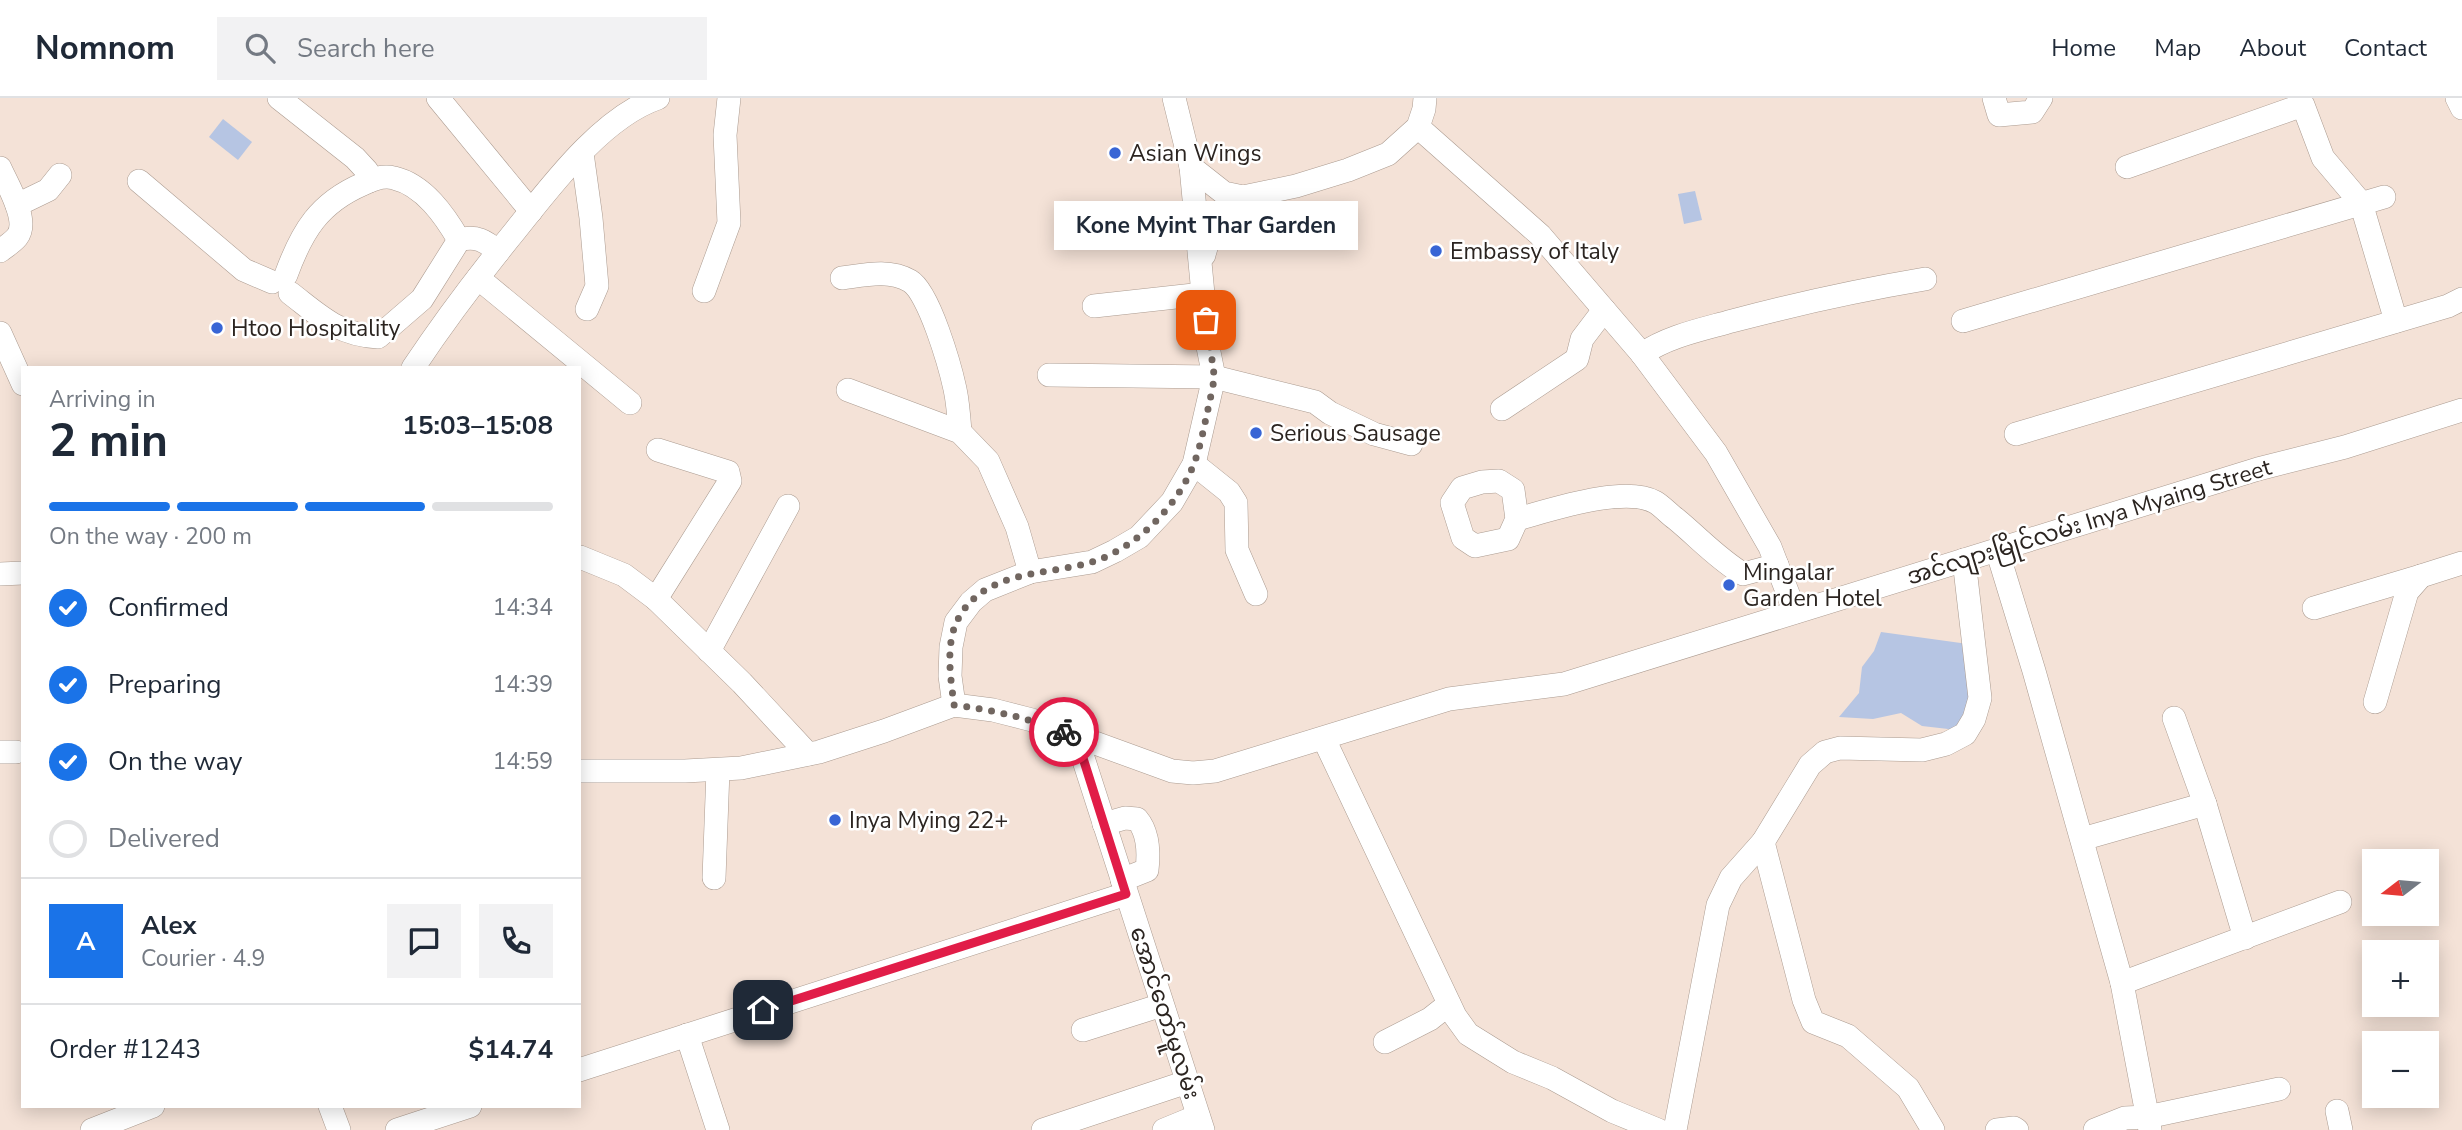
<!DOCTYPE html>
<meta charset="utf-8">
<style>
body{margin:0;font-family:"Nunito Sans","Noto Sans Myanmar",sans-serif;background:#f2f2f3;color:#1f2937;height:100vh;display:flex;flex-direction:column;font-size:26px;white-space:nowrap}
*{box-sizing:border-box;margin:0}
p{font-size:23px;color:#747a83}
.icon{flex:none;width:38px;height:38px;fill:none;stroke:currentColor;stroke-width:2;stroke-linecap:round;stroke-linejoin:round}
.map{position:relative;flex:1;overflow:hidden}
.drawer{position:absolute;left:21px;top:268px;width:560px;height:742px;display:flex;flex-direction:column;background:#fff;border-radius:0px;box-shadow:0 4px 18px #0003}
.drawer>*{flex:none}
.needle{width:46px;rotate:254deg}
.fabs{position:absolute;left:2362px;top:751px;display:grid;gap:14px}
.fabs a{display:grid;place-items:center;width:77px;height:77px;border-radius:0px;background:#fff;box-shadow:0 4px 18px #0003;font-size:35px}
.pin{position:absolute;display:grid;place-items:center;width:60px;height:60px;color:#fff;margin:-30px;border-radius:14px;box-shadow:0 4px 10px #0006}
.courier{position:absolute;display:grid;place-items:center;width:70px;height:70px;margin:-35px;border:5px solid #e11d48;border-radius:50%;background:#fff;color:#222;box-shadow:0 2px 9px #0007}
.bubble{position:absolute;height:49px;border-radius:0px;background:#fff;box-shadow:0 4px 18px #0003;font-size:23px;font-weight:700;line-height:49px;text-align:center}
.summary em{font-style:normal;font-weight:700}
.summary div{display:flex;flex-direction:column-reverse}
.summary{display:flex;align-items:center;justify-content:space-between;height:119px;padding:0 28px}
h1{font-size:46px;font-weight:700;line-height:52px}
.bar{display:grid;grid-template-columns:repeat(4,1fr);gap:10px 7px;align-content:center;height:84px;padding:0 28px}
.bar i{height:9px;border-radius:5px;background:#e0e1e3}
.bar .selected{background:#1a73e8}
.bar p{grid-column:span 4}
.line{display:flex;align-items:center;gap:18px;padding:0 28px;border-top:2px solid #e0e1e3}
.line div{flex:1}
.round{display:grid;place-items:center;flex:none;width:74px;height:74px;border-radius:0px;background:#f2f2f3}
ol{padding:0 28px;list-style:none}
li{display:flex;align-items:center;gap:21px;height:77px}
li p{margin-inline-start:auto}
li .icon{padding:7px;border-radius:50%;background:#1a73e8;color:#fff;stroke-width:4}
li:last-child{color:#747a83}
li i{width:38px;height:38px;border:4px solid #e0e1e3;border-radius:50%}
header{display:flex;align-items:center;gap:42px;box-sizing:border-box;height:98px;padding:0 35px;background:#fff;border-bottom:2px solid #e0e1e3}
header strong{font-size:33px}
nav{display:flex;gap:38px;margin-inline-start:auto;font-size:24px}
.search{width:490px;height:63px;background:#f2f2f3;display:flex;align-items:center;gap:18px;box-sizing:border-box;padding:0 24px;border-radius:0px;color:#747a83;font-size:26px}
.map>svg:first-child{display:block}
.water{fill:#b6c5e3}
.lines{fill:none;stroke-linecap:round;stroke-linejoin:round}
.minor-casing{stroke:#ab9b90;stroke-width:24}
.minor{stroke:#fff;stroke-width:23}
.done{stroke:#716660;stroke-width:7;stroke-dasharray:0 12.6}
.route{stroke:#e11d48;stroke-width:9}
.poi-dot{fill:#3865d5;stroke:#fff;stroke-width:2.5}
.labels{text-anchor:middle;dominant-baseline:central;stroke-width:5;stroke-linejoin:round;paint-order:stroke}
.poi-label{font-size:23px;fill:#2b2420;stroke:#fff;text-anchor:start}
.street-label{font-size:23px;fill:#2b2420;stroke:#fff}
</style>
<header>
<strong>Nomnom</strong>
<div class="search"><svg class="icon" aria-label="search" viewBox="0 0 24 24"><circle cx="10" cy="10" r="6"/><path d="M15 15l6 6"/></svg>Search here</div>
<nav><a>Home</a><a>Map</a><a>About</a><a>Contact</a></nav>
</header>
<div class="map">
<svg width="2462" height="1032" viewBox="0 0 2462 1032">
<rect width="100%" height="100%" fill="#f4e2d7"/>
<!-- water -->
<g class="water">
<polygon points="223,21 252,44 238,62 209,39"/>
<polygon points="1695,93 1702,122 1684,126 1678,96"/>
<polygon points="1881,534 1968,546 1972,595 1957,632 1922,628 1901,615 1873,621 1839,619 1859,595 1862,569 1874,553"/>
</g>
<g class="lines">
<!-- minor casing -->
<g class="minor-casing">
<g id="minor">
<polyline points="279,0 355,60 367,73 369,83"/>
<polyline points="438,0 531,113"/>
<polyline points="1994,0 1999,17 2032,14 2041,0"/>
<polyline points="2457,0 2462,10"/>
<polyline points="1418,29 1540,137 1642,256 1716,355 1770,449 1795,514"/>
<polyline points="582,55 591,120 597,188 587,211"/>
<polyline points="1191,69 1224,95 1243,99 1296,88 1348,72 1388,56 1418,29 1424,11 1425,0"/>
<polyline points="2127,69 2303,7 2323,60 2361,105 2396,223"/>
<path d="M 0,70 C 7,86 30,123 17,139 C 13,144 5,149 0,153"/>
<polyline points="139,83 244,172 272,184"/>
<polyline points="17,107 48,92 60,77"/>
<path d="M 1204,157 C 1210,131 1222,115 1243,99"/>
<path d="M 286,177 C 302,133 319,105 363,86 C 373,81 383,77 394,80 C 424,87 445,118 459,142"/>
<polyline points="478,180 630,305"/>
<path d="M 842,180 C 865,177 889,171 910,183 C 929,194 950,268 955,291 C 958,305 959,320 960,334"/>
<polyline points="704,193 729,125 725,37 729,0"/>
<path d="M 290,195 C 320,218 338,237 378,239 L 422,201 L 459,142 C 476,137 486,143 498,154"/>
<polyline points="1094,208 1203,196"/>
<polyline points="1963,223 2384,99"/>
<polyline points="0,235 23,286"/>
<path d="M 1642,256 C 1669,238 1700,232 1732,223 C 1796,206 1860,192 1925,181"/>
<path d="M 413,270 C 445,222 479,177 515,133 C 551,88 602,19 658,0"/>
<polyline points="1049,277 1214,279 1315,304 1330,315 1374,336 1411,346"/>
<polyline points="848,292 960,334 988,363 1017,429 1030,474"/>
<polyline points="1502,311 1577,261 1582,241 1604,212"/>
<polyline points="2016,336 2448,208 2462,201"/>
<polyline points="1194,366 1229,394 1236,405 1237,452 1256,496"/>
<polygon points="1499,383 1513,392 1517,421 1508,441 1475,448 1463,440 1452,405 1462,390 1482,384"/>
<path d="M 1517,421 C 1551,412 1624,387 1655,404 C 1662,408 1669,416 1676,421 C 1699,440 1718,461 1743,476 L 1777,467"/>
<polyline points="1997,452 2034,573 2122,885 2150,1032"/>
<polyline points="580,459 624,477 656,501 742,585 808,656"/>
<polyline points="0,476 23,475"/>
<polyline points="656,501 730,383 728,374 658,352"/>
<polyline points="2314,510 2421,478"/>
<polyline points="709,553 788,408"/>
<polyline points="2375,604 2407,494 2421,478 2462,465"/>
<polyline points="954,607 950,578 951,549 956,524 971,504 985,492 1030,474 1092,464 1115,453 1139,439 1172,404 1194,366 1214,279 1208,249 1191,69 1174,0"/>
<polyline points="2174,620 2205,706 2245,840"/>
<polyline points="1076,638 1203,1032"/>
<polyline points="1324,641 1455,918 1468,936 1513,964 1552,980 1612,1013 1658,1032"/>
<polyline points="0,654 16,654"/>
<polyline points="579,673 685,673 741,670 819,654 884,633 954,607 993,612 1032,622 1172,673 1193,675 1215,673 1449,601 1564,586 2258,371 2345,349 2462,312"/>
<path d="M 1104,726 L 1125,720 L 1137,721 C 1149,735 1149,755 1147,772 L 1122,782"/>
<polyline points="2082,741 2205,706"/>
<polyline points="1763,744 1804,902 1813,924 1848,938 1908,990 1933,1032"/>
<polyline points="714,780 718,672"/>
<polyline points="2122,885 2340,804"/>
<polyline points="1083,932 1162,907"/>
<polyline points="687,937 718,1032"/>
<polyline points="1385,944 1430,921 1449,906"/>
<polyline points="579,972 1126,796"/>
<polyline points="330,1008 339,1032"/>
<polyline points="2337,1013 2341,1032"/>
<polyline points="92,1032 153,1008"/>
<polyline points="397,1032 470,1008"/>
<polyline points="1043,1032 1187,984"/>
<polyline points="1164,1032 1198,1018"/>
<polyline points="1675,1032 1718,807 1731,780 1763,744 1810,667 1825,654 1840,650 1922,652 1946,646 1965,636 1974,621 1980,600 1964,462"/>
<polyline points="1997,1032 2014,1030 2017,1032"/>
<polyline points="2095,1032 2125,1020 2147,1019 2279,991"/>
</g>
</g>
<!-- minor -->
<use href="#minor" class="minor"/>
</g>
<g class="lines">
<!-- done -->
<path class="done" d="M 1064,634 C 1028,620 993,612 954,607 C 951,582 945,548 957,523 C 983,471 1045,478 1092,464 C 1137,450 1179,407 1195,363 C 1201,346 1204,329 1208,311 C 1210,301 1213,290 1214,280 C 1214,266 1207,239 1206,222"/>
<!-- route -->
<polyline class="route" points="763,912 1126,796 1076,638 1064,634"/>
</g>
<!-- markers -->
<g class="poi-dot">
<circle cx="1115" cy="55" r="7"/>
<circle cx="1436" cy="153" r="7"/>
<circle cx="217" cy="230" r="7"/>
<circle cx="1256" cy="335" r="7"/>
<circle cx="1729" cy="487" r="7"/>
<circle cx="835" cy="722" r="7"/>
</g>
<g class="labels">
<!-- poi labels -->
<g class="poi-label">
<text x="1129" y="55">Asian Wings</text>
<text x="1450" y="153">Embassy of Italy</text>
<text x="231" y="230">Htoo Hospitality</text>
<text x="1270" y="335">Serious Sausage</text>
<text x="1743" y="474">Mingalar<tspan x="1743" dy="26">Garden Hotel</tspan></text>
<text x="849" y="722">Inya Mying 22+</text>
</g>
<!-- street labels -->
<g class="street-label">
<text transform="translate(2089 424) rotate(-17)">အင်လျားမြိုင်လမ်း Inya Myaing Street</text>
<text transform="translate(1165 915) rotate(72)">အောင်တော်မူလမ်း</text>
</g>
</g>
</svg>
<div class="fabs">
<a><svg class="needle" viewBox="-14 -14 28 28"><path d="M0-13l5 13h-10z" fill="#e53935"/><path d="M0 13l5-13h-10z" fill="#747a83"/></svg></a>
<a>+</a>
<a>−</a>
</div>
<div class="pin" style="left:1206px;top:222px;background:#ea580c"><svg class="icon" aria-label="bag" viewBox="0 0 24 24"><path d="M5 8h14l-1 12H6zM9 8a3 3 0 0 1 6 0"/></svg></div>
<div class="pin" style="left:763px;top:912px;background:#1f2937"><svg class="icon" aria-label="home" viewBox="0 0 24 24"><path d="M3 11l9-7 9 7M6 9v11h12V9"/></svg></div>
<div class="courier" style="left:1064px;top:634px"><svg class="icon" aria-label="bike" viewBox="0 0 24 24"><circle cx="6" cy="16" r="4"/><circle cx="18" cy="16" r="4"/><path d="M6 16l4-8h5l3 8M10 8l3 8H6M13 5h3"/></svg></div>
<div class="bubble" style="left:1054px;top:103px;width:304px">Kone Myint Thar Garden</div>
<section class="drawer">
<div class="summary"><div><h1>2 min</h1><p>Arriving in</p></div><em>15:03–15:08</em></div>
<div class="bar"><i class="selected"></i><i class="selected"></i><i class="selected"></i><i></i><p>On the way · 200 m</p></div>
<ol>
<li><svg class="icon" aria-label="check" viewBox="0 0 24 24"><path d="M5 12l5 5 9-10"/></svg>Confirmed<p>14:34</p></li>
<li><svg class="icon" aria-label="check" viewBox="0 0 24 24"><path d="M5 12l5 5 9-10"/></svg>Preparing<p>14:39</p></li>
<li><svg class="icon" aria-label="check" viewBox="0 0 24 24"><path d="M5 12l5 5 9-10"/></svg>On the way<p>14:59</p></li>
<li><i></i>Delivered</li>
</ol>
<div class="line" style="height:126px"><b class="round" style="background:#1a73e8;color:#fff">A</b><div><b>Alex</b><p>Courier · 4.9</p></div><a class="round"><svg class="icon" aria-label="chat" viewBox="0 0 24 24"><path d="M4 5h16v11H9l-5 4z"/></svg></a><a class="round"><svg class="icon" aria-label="phone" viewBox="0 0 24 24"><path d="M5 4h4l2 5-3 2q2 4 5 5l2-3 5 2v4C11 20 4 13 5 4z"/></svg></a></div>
<div class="line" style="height:91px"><div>Order #1243</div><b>$14.74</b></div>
</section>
</div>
